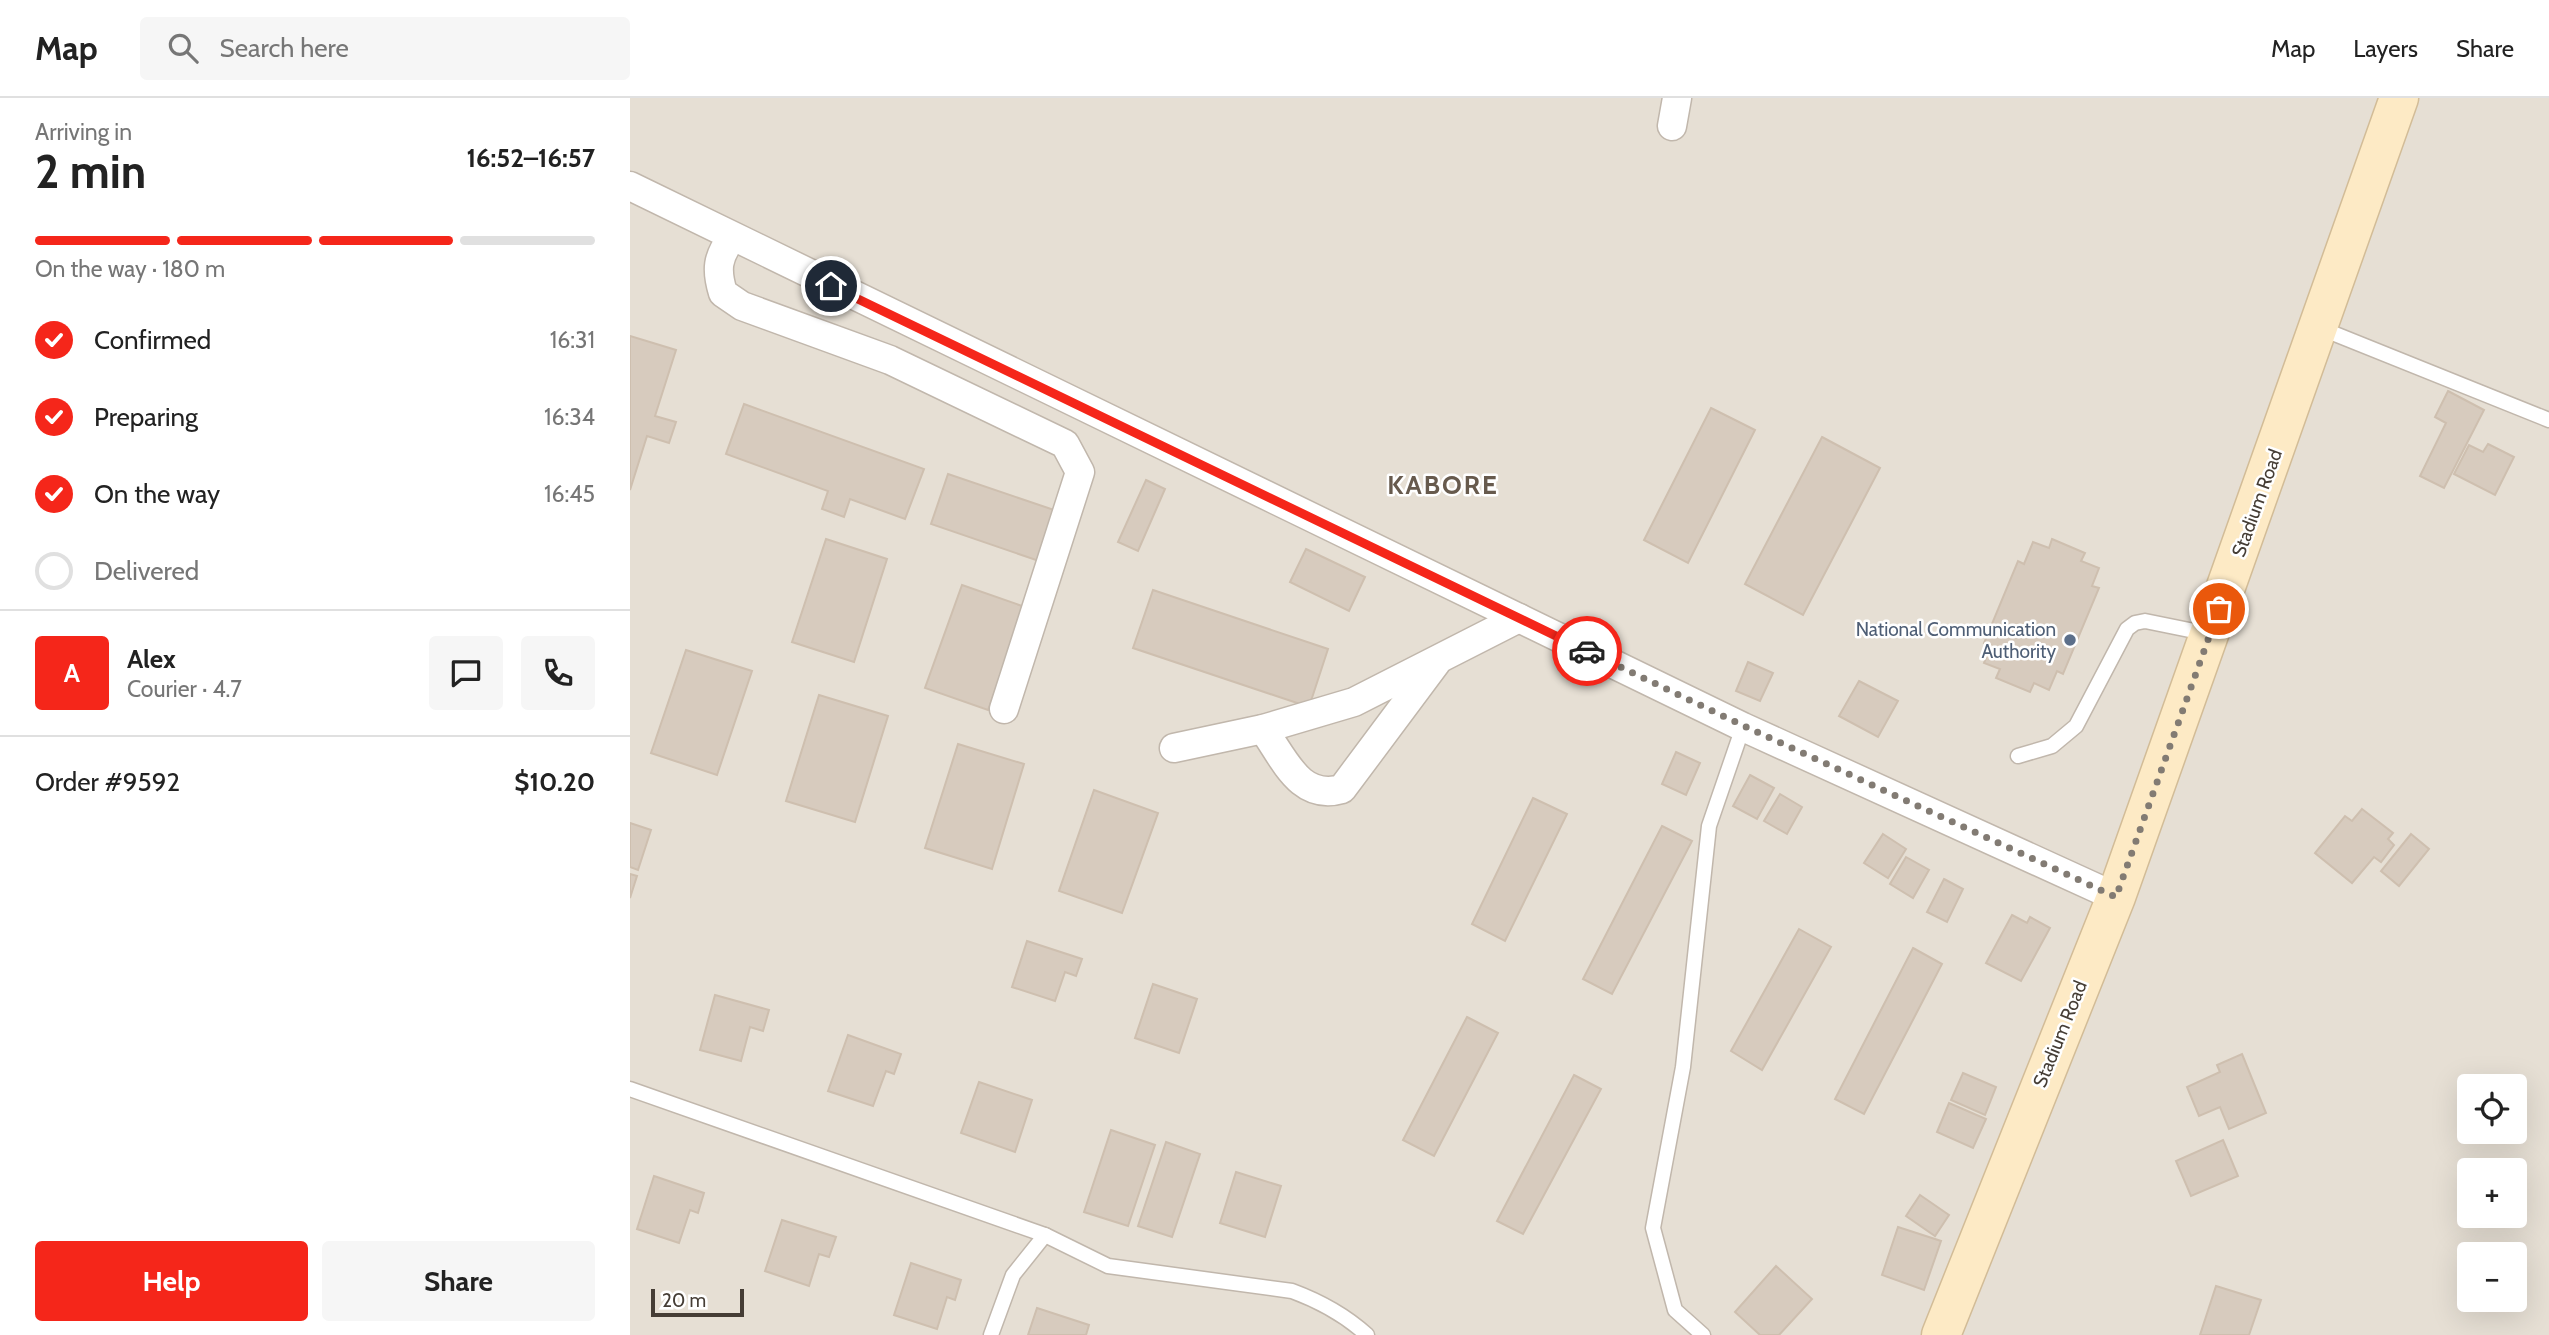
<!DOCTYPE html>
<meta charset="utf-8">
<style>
body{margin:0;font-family:Cabin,sans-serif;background:#f6f6f6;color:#222;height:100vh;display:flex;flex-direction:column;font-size:26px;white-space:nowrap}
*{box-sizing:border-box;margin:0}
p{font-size:23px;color:#767676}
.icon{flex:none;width:38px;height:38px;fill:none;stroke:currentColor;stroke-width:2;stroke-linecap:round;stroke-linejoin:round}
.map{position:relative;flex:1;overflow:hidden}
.sheet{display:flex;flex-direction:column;background:#fff;width:630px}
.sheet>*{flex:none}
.fabs{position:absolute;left:1827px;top:976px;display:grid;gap:14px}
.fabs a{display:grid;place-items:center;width:70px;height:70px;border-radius:7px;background:#fff;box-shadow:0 7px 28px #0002;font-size:35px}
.scale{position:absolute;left:21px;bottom:18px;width:93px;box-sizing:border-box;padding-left:7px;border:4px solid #453d35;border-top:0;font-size:19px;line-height:24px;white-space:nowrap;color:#453d35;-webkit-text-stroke:5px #fff;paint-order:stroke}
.pin{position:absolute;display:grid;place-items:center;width:60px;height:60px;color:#fff;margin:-30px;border:4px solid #fff;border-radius:50%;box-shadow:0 2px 7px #0007}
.courier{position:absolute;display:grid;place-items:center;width:70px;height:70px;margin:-35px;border:5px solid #f5261a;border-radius:50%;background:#fff;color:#222;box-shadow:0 2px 9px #0007}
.overview em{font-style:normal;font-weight:800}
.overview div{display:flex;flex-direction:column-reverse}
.overview{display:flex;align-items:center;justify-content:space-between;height:119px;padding:0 35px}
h1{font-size:46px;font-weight:800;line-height:52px}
.bar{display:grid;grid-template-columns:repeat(4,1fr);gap:10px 7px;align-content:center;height:84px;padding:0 35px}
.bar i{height:9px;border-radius:5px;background:#e0e0e0}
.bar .on{background:#f5261a}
.bar p{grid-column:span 4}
.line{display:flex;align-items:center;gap:18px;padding:0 35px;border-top:2px solid #e0e0e0}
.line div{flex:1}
.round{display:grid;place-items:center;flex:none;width:74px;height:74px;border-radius:7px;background:#f6f6f6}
ol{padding:0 35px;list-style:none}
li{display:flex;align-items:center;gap:21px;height:77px}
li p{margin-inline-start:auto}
li .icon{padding:7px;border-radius:50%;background:#f5261a;color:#fff;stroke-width:4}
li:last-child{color:#767676}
li i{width:38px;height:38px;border:4px solid #e0e0e0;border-radius:50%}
.primary-button{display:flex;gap:14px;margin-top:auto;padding:14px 35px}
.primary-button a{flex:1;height:80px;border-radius:7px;background:#f5261a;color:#fff;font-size:28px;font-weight:800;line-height:80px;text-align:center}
.primary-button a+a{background:#f6f6f6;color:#222}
header{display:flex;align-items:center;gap:42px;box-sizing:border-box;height:98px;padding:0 35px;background:#fff;border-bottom:2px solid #e0e0e0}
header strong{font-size:33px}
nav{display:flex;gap:38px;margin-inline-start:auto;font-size:24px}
.search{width:490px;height:63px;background:#f6f6f6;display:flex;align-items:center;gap:18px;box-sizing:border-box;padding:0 24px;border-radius:7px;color:#767676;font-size:26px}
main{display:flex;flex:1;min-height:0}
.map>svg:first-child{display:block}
.residential{fill:#e6dfd4;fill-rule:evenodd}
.building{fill:#d7cbbe;stroke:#cebfaf;stroke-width:2}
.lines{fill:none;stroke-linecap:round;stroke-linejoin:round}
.service-casing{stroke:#c1b7ac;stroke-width:17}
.minor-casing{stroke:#c1b7ac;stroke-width:31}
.secondary-casing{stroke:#d2bc97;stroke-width:41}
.service{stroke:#fff;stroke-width:14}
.minor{stroke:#fff;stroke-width:28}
.secondary{stroke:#fdeac5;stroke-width:38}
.done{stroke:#827b73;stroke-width:7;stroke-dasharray:0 12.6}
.route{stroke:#f5261a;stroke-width:9}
.service-dot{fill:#5c6f8a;stroke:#fff;stroke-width:2.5}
.labels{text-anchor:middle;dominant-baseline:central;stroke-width:5;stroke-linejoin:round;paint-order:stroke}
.street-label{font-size:19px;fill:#453d35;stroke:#fff}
.service-label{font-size:19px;fill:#4e5e75;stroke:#fff;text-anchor:end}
.district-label{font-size:26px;font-weight:bold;letter-spacing:2px;fill:#675a4d;stroke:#fff}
</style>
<header>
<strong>Map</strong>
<div class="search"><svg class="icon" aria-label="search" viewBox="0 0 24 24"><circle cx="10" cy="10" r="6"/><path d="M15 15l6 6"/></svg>Search here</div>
<nav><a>Map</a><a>Layers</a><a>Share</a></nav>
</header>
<main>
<section class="sheet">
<div class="overview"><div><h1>2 min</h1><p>Arriving in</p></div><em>16:52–16:57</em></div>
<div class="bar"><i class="on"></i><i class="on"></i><i class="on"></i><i></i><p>On the way · 180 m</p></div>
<ol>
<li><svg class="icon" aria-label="check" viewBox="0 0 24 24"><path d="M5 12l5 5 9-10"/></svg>Confirmed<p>16:31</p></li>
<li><svg class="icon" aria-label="check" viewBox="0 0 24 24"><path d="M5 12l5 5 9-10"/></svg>Preparing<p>16:34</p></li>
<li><svg class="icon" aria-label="check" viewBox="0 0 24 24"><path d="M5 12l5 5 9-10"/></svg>On the way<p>16:45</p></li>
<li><i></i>Delivered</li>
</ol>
<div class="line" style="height:126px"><b class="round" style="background:#f5261a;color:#fff">A</b><div><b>Alex</b><p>Courier · 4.7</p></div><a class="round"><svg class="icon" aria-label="chat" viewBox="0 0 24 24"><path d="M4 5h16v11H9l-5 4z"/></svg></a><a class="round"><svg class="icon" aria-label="phone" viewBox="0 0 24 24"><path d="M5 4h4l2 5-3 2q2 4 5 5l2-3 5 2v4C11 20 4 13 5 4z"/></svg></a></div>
<div class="line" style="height:91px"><div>Order #9592</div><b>$10.20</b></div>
<div class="primary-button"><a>Help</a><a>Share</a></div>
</section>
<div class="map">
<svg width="1919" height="1237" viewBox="0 0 1919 1237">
<rect width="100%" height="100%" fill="#f2ede6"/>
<!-- residential -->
<path class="residential" d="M 0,0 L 1919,0 L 1919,1237 L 0,1237 ZM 1839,989 L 1885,989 L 1885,1034 L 1839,1034 ZM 1839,1073 L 1885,1073 L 1885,1118 L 1839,1118 ZM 1839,1157 L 1885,1157 L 1885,1202 L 1839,1202 Z"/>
<!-- building -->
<g class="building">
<polygon points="0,238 46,252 25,318 46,324 39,345 17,338 0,392"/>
<polygon points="1818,293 1854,312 1814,390 1790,378 1816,325 1805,319"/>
<polygon points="114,306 294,371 275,421 220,401 214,419 192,411 198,393 96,356"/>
<polygon points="1081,310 1125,332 1058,465 1014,442"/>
<polygon points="1192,339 1250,370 1173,517 1115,486"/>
<polygon points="1858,346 1884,359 1865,397 1824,376 1839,347 1853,354"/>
<polygon points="318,376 430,414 412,464 301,426"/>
<polygon points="516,382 535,391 508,453 488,444"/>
<polygon points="196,441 257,461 224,564 162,544"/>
<polygon points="1422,441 1455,455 1451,463 1469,470 1462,488 1469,490 1433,576 1427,573 1419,592 1404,585 1400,594 1366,580 1370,571 1354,565 1361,547 1354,545 1388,463 1394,466 1403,444 1419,450"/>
<polygon points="676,451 735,479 719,513 660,484"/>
<polygon points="332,487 395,509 358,612 295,590"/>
<polygon points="523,492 698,551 679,609 503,550"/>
<polygon points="56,552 122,573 87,677 21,655"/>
<polygon points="1118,564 1143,575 1130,603 1106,593"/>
<polygon points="1229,583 1268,603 1248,639 1209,618"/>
<polygon points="189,597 258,618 225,724 156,703"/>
<polygon points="328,646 394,666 362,771 295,750"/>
<polygon points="1046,654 1070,665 1056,697 1032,686"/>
<polygon points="1120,677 1144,690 1127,721 1103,708"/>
<polygon points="464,692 528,715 492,815 429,793"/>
<polygon points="1150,696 1172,709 1157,736 1134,723"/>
<polygon points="903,700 937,716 875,843 842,826"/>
<polygon points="1732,711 1763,735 1758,741 1764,747 1751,764 1744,759 1722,785 1685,755 1715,718 1722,723"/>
<polygon points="0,725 21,732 8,772 0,769"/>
<polygon points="1032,728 1062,743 982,896 953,881"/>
<polygon points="1253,736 1276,751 1258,780 1234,765"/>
<polygon points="1781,736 1799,751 1769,788 1751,773"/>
<polygon points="1276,759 1299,772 1283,800 1260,786"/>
<polygon points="0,776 7,778 0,800"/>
<polygon points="1314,781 1333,791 1317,824 1297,814"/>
<polygon points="1382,817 1397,825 1400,819 1420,830 1391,883 1356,865"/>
<polygon points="1169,831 1201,849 1132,972 1101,953"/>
<polygon points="397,843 452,861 446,878 435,874 425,903 382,889"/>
<polygon points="1283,850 1312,866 1234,1016 1205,1001"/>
<polygon points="523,886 567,901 549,955 505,940"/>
<polygon points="85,897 139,912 133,933 120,929 111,963 70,952"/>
<polygon points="837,919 868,935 804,1058 773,1042"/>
<polygon points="218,937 271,956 264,976 256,973 243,1008 198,993"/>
<polygon points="1612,956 1636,1015 1599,1031 1590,1009 1569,1018 1557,989 1590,974 1587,967"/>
<polygon points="1333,975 1366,989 1355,1017 1321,1002"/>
<polygon points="944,977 971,991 893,1136 867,1123"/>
<polygon points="349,984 402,1002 385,1054 331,1035"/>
<polygon points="1319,1005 1356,1021 1343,1050 1307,1034"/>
<polygon points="481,1032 525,1047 498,1128 454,1114"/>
<polygon points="1593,1042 1608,1078 1561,1098 1546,1063"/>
<polygon points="536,1044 570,1056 542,1139 508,1128"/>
<polygon points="606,1074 651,1088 635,1139 590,1125"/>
<polygon points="24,1078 74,1095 68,1115 60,1112 49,1145 7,1131"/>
<polygon points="1290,1097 1319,1117 1305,1138 1276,1118"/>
<polygon points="152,1122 206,1139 199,1159 189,1156 179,1188 135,1173"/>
<polygon points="1268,1129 1311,1143 1294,1192 1252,1177"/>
<polygon points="281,1165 331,1182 325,1202 317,1199 307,1231 264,1217"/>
<polygon points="1146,1168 1182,1201 1149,1237 1130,1237 1105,1214"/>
<polygon points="1586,1188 1631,1202 1619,1237 1570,1237"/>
<polygon points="407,1210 459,1227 456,1237 398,1237"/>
</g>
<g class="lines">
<!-- service casing -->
<g class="service-casing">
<g id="service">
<polyline points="1690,230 1919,322"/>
<polyline points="1388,658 1422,648 1446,628 1497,531 1505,525 1515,523 1579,536"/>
<path d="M 0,991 L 415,1137 L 478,1168 L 662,1193 C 689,1203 715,1217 737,1237"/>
<polyline points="361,1237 383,1177 415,1137"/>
<polyline points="1073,1237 1045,1212 1023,1130 1053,969 1079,728 1113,629"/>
</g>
</g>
<!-- minor casing -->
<g class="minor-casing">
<g id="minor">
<polyline points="1042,28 1047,0"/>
<polyline points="0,88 1113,629 1486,799"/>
<path d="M 102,140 C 87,159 86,172 93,195 L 112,208 L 260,262 L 435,346 L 450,374 L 374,611"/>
<path d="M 633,631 C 655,662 670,703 712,691 L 806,565"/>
<polyline points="544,650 633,631 724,604 889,520"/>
</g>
</g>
<!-- secondary casing -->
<g class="secondary-casing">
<polyline id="secondary" points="1311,1237 1486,799 1769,0"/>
</g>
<!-- service -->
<use href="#service" class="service"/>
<!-- minor -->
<use href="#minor" class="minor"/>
<!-- secondary -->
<use href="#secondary" class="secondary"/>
</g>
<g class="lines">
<!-- done -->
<polyline class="done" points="957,553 1114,628 1486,799 1589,511"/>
<!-- route -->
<polyline class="route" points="201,188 957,553"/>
</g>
<!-- markers -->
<circle class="service-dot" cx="1440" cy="542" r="7"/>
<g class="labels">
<!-- street labels -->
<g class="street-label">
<text transform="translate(1627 405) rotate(-70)">Stadium Road</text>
<text transform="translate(1430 936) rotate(-68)">Stadium Road</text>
</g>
<!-- service labels -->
<g class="service-label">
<text x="1426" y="531">National Communication<tspan x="1426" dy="22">Authority</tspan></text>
</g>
<!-- district labels -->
<g class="district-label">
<text x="813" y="387">KABORE</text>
</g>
</g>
</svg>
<div class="fabs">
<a><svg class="icon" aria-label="locate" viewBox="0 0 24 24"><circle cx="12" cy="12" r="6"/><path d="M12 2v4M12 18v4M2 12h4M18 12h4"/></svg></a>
<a>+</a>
<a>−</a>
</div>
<div class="scale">20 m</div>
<div class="pin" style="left:1589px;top:511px;background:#ea580c"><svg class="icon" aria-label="bag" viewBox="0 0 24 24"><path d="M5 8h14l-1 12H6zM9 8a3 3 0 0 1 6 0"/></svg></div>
<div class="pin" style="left:201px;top:188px;background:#1f2937"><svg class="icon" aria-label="home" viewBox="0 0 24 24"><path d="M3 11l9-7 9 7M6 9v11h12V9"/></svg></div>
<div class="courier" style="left:957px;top:553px"><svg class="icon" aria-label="car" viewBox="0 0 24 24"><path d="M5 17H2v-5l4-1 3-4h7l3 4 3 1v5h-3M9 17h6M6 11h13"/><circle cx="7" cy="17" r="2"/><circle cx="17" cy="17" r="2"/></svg></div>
</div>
</main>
